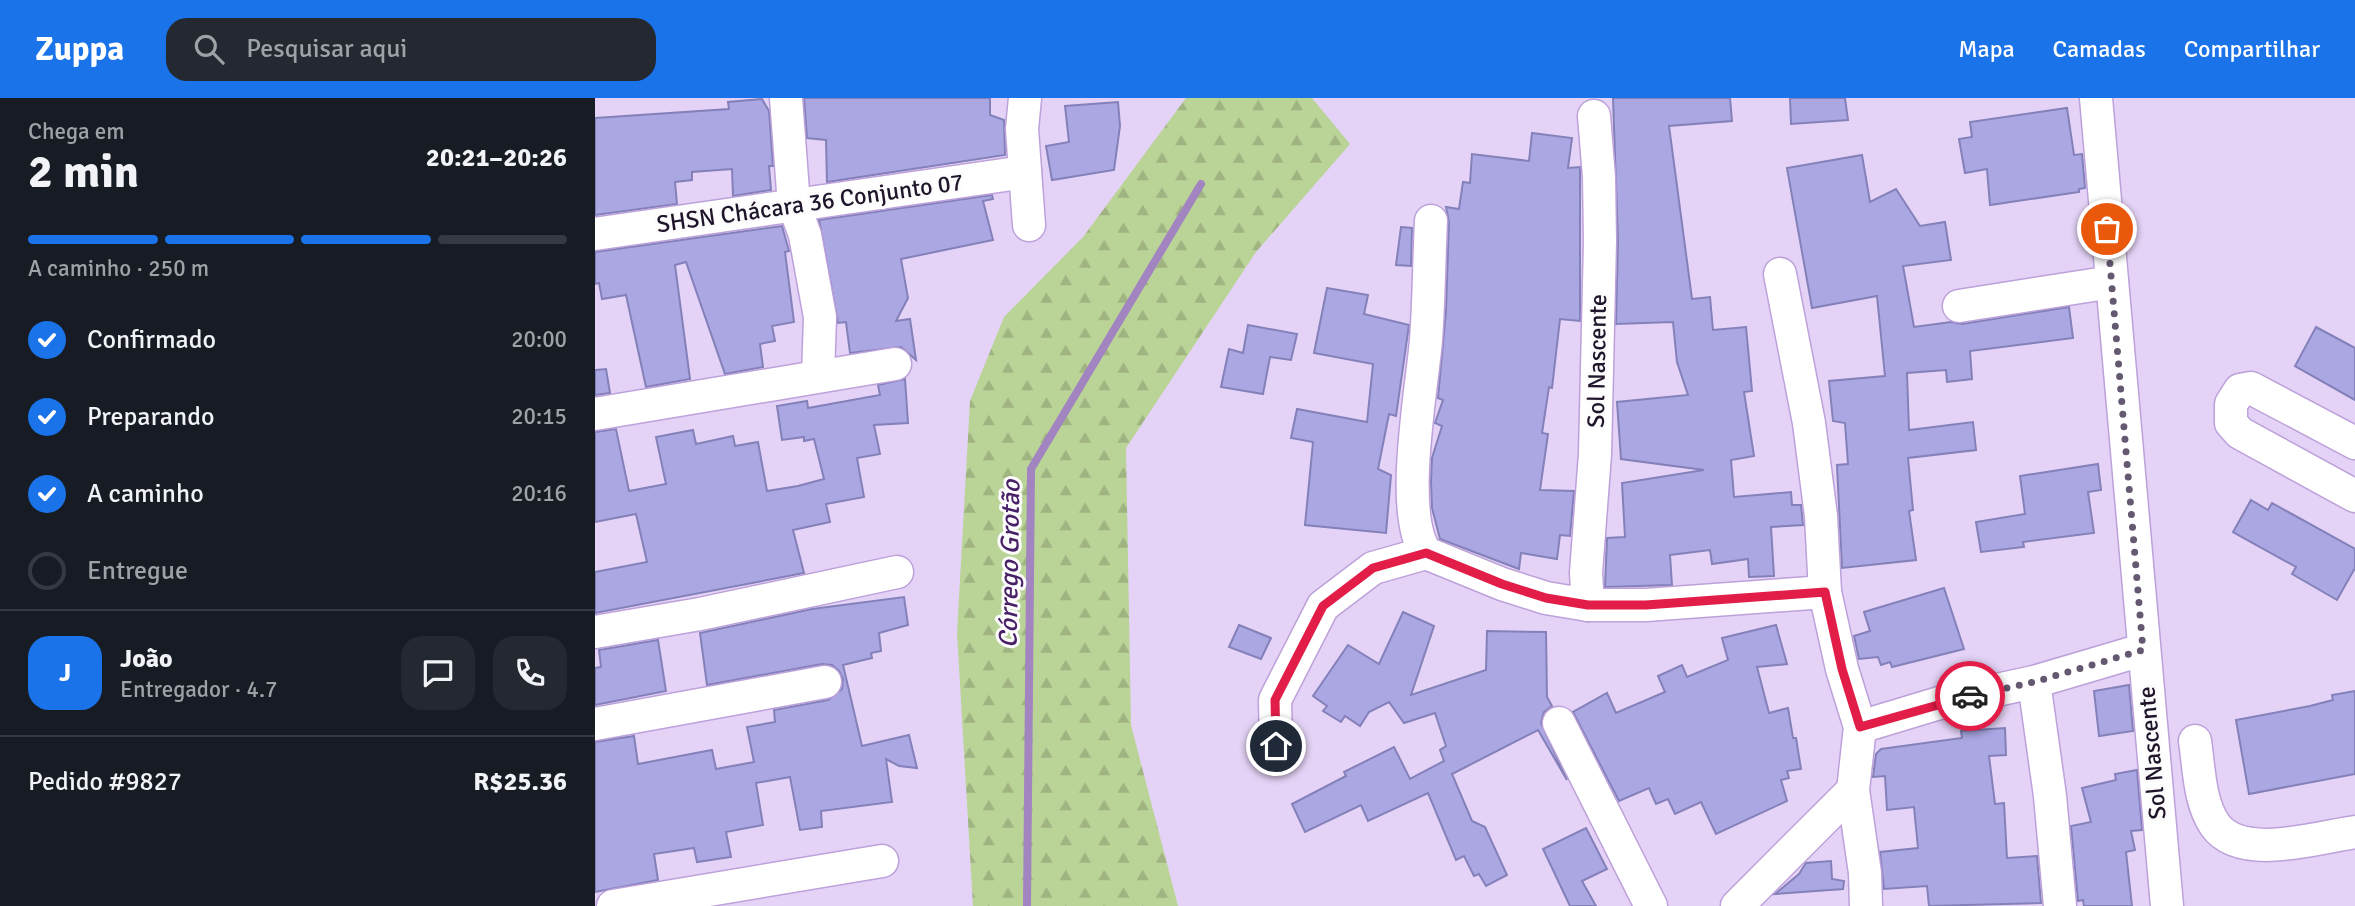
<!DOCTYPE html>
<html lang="pt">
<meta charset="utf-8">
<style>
body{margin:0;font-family:Signika,sans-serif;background:#242831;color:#f1f3f6;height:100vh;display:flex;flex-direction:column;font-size:26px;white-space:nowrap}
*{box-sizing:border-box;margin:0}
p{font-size:23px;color:#9ea1a6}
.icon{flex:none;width:38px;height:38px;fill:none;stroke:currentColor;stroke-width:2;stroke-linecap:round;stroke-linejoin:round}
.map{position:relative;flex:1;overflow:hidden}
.side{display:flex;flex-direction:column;background:#171b24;width:595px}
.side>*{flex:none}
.pin{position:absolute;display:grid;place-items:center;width:60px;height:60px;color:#fff;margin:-30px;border:4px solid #fff;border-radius:50%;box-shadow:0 2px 7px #0007}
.courier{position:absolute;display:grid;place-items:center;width:70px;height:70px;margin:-35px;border:5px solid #e11d48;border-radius:50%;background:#fff;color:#222;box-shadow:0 2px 9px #0007}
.head em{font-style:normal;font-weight:800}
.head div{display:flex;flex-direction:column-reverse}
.head{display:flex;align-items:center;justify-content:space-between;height:119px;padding:0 28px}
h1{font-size:46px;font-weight:800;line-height:52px}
.bar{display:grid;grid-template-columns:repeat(4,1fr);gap:10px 7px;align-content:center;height:84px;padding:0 28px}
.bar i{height:9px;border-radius:5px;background:#363941}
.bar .current{background:#1a73e8}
.bar p{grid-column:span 4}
.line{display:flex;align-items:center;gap:18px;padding:0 28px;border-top:2px solid #363941}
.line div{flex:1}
.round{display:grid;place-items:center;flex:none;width:74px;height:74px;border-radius:21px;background:#242831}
ol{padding:0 28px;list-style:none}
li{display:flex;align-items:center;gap:21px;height:77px}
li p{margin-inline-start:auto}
li .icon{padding:7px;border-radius:50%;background:#1a73e8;color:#fff;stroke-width:4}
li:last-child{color:#9ea1a6}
li i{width:38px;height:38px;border:4px solid #363941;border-radius:50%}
header{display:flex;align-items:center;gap:42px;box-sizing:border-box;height:98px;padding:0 35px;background:#1a73e8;color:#fff}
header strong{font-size:33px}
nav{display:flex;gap:38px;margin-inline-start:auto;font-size:24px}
.search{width:490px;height:63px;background:#242831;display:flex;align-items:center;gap:18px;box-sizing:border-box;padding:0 24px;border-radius:21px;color:#9ea1a6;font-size:26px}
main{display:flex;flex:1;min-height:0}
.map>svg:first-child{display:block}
.forest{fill:url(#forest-firs)}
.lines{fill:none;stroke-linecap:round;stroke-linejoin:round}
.stream{stroke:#a285c0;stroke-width:8}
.building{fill:#aba7e3;stroke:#8480b9;stroke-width:2}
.minor-casing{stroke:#bda1da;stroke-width:35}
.minor{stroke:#fff;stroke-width:32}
.done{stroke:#655871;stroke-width:7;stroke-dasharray:0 12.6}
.route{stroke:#e11d48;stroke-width:9}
.labels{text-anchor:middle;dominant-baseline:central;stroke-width:6;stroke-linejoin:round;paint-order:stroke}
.street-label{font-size:24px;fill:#20152a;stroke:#fcfcfc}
.water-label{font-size:26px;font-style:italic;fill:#482067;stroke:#fcfcfc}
</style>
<header>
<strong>Zuppa</strong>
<div class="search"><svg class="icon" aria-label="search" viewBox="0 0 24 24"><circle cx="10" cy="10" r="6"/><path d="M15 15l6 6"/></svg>Pesquisar aqui</div>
<nav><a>Mapa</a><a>Camadas</a><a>Compartilhar</a></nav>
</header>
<main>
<section class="side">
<div class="head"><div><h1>2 min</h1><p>Chega em</p></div><em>20:21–20:26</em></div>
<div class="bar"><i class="current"></i><i class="current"></i><i class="current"></i><i></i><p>A caminho · 250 m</p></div>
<ol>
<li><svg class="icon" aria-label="check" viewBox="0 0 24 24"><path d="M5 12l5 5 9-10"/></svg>Confirmado<p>20:00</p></li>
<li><svg class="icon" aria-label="check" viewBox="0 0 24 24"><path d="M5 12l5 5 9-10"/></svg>Preparando<p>20:15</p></li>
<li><svg class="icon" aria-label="check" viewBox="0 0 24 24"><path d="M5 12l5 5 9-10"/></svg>A caminho<p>20:16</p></li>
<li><i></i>Entregue</li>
</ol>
<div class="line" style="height:126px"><b class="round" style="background:#1a73e8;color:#fff">J</b><div><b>João</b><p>Entregador · 4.7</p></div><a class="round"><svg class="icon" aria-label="chat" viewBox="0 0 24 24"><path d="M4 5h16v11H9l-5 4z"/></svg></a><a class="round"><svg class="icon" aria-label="phone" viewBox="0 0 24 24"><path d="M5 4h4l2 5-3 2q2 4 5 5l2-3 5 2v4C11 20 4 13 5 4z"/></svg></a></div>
<div class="line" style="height:91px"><div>Pedido #9827</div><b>R$25.36</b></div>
</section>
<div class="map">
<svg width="1760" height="808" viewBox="0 0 1760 808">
<defs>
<pattern id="forest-firs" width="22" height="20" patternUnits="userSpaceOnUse" patternTransform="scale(1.75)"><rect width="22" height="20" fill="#bad397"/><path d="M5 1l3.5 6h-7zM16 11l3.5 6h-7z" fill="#a0b482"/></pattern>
</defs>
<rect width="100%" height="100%" fill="#e4d3f6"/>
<!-- forest -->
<polygon class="forest" points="591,0 717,0 755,46 661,154 531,350 536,627 583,808 378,808 362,535 375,303 409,219 488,139"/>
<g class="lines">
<!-- stream -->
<polyline class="stream" points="432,808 436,371 606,86"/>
</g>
<!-- building -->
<g class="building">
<polygon points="209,0 395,0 395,17 409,22 410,57 232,84 231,42 212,40"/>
<polygon points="1018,0 1135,0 1137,23 1074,28 1097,201 1115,199 1118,232 1151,229 1157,293 1149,294 1159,358 1136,362 1139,399 1196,394 1197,407 1206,407 1208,427 1176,429 1179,478 1154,479 1153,461 1117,466 1115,452 1075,457 1077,487 1010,489 1012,440 1030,439 1027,385 1109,372 1026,361 1022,304 1093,297 1082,264 1078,224 1021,226 1023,143"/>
<polygon points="1195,0 1250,0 1253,22 1196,26"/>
<polygon points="167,1 174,13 178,68 174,68 176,92 138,98 137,71 97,74 97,82 80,84 82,106 0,117 0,20 134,11 133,4"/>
<polygon points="523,4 525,28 519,72 457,82 451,48 474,44 470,8"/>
<polygon points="1472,10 1479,57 1487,56 1490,90 1484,91 1484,94 1395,107 1392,71 1370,75 1364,41 1377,39 1375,24"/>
<polygon points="937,35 977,40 973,70 985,69 985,223 965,221 957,290 954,289 947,335 953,336 945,392 979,393 975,438 965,437 962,461 926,455 924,471 845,441 837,410 836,383 837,360 847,328 840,325 848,302 843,300 851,213 854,124 851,109 864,111 868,84 875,85 877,56 934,63"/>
<polygon points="1267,57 1275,104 1301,91 1325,128 1350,124 1356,162 1308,168 1319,229 1356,224 1367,226 1474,209 1478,240 1375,253 1377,281 1352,284 1351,272 1312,275 1314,332 1378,324 1381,352 1313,360 1318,412 1314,413 1321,462 1247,470 1242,367 1253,366 1250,325 1238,323 1234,283 1290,278 1282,198 1217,210 1192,70"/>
<polygon points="397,97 398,101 388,103 398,142 306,161 313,200 301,223 315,221 321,262 306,249 255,255 251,224 243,225 224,122"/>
<polygon points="187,128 194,153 190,154 199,224 177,228 180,243 165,246 168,269 130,276 91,164 80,167 95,281 51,289 31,197 7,201 4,185 0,186 0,154"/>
<polygon points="806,129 817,130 816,168 801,167"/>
<polygon points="732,190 773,197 769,216 814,227 801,318 794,316 783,371 796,377 791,435 710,427 718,344 696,340 702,311 772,324 778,266 719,255"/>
<polygon points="653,227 702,236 696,262 675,259 668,296 626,289 634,251 648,255"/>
<polygon points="1721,229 1760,250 1760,302 1700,268"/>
<polygon points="11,271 15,295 0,297 0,272"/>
<polygon points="310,281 313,325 279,327 285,356 262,360 269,399 231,406 235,424 198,432 209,475 0,515 0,474 52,464 41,416 0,424 0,334 21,331 34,393 71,386 61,339 98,332 101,346 138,338 140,348 163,344 172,393 203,388 229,381 219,341 209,343 209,339 187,342 182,308 212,303 213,310 285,297 283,287"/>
<polygon points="1503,366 1506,392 1493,394 1499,435 1428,444 1429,449 1386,454 1381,424 1430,416 1425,378"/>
<polygon points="1656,402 1673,412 1677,405 1760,451 1760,470 1742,502 1697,476 1701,469 1638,434"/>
<polygon points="1349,490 1369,551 1297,569 1295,564 1286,567 1283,559 1264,561 1259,538 1275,533 1269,514"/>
<polygon points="309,499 313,527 284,535 286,553 276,555 277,560 248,567 267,648 314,637 322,670 304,668 291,661 297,704 226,713 227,729 205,732 195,679 161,685 168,727 131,734 136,759 102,764 99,750 59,756 63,782 0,794 0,644 39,638 43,666 117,652 121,671 159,664 152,629 180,624 179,612 233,602 247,591 248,581 244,573 237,567 227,566 112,587 105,535 217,511"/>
<polygon points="808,514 839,528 816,597 891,572 892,533 951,534 952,599 957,608 949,614 946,625 972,682 943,632 857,676 877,723 890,729 912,777 891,788 884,776 879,778 869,758 861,762 833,695 773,723 766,707 710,734 697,706 751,678 749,674 799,649 815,681 849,663 845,652 851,648 840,615 809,625 794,604 774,614 765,628 750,618 746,624 728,613 732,608 718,598 753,547 784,566"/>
<polygon points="644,527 676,540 666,561 634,549"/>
<polygon points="1181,527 1192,566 1162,569 1174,615 1193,610 1198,640 1201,640 1206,671 1192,673 1194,680 1186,682 1192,703 1121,736 1106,704 1080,716 1073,701 1061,706 1054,690 1024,703 978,614 1012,595 1021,615 1070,594 1063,578 1087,567 1092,579 1133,562 1127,540"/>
<polygon points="63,542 71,593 0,607 0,570 6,569 4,552"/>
<polygon points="1534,587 1538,633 1504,638 1499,593"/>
<polygon points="1760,593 1760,676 1654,696 1641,622 1715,608 1738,602 1737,597"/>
<polygon points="1410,630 1411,657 1394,658 1400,706 1409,705 1412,760 1442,758 1446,805 1334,808 1332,788 1289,791 1285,754 1323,750 1319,709 1292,712 1290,678 1278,679 1281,656 1286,651 1367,640 1366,633"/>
<polygon points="1542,672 1547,732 1536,733 1540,752 1531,754 1537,808 1489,808 1488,802 1483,803 1476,728 1496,724 1487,690 1521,682 1520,676"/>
<polygon points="991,730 1012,771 987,783 1001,808 975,808 948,751"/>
<polygon points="1236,763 1237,781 1249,783 1248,791 1180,796 1204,776 1211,765"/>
</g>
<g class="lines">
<!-- minor casing -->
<g class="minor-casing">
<g id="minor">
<polyline points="191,0 199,107 210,137 225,219 223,277"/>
<polyline points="430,0 427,31 434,127"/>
<polyline points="1501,0 1572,808"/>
<path d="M 836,123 C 834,162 834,202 831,242 C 827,291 803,415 831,455 L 907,486 L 951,500 L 993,507 L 1051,507 L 1230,494"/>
<polyline points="0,136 430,74"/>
<polyline points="1185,176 1214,325 1226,418 1230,494 1247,571 1265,629 1258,692 1270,775 1271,808"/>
<polyline points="1364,208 1517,184"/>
<polyline points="0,316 300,266"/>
<polyline points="1760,345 1656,290 1645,292 1636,306 1636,325 1645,335 1760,398"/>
<polyline points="993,507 991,475 1000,356 1005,143 1004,79 999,18"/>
<polyline points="0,534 105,516 302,474"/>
<polyline points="1439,584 1455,698 1465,808"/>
<polyline points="964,625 1056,808"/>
<polyline points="0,626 230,584"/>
<polyline points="1265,629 1351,603 1439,584 1547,552"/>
<path d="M 1600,643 C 1604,669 1604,704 1620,727 C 1646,764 1724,739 1760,734"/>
<polyline points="681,648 680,602 728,508 778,470 831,455"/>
<polyline points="18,808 287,763"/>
<polyline points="1142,808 1258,692"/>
</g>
</g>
<!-- minor -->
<use href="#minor" class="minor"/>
</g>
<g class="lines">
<!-- done -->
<polyline class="done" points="1375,598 1439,584 1548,552 1512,131"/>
<!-- route -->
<polyline class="route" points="681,648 680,602 728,508 778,470 831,455 907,486 951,500 993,507 1051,507 1230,494 1247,571 1265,629 1375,598"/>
</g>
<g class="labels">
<!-- street labels -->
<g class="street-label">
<text transform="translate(215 105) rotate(-8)">SHSN Chácara 36 Conjunto 07</text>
<text transform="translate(1002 263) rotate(-89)">Sol Nascente</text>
<text transform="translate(1557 655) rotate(-95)">Sol Nascente</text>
</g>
<!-- water labels -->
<g class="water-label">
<text transform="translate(415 466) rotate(-89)">Córrego Grotão</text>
</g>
</g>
</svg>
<div class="pin" style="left:1512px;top:131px;background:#ea580c"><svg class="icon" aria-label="bag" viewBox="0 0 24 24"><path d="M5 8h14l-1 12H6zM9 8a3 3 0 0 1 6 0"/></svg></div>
<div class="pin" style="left:681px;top:648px;background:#1f2937"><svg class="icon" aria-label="home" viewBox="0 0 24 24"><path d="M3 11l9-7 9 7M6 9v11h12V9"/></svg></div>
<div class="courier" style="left:1375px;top:598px"><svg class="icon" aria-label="car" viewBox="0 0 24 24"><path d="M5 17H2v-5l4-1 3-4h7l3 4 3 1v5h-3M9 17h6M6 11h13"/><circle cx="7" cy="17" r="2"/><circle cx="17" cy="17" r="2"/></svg></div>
</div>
</main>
